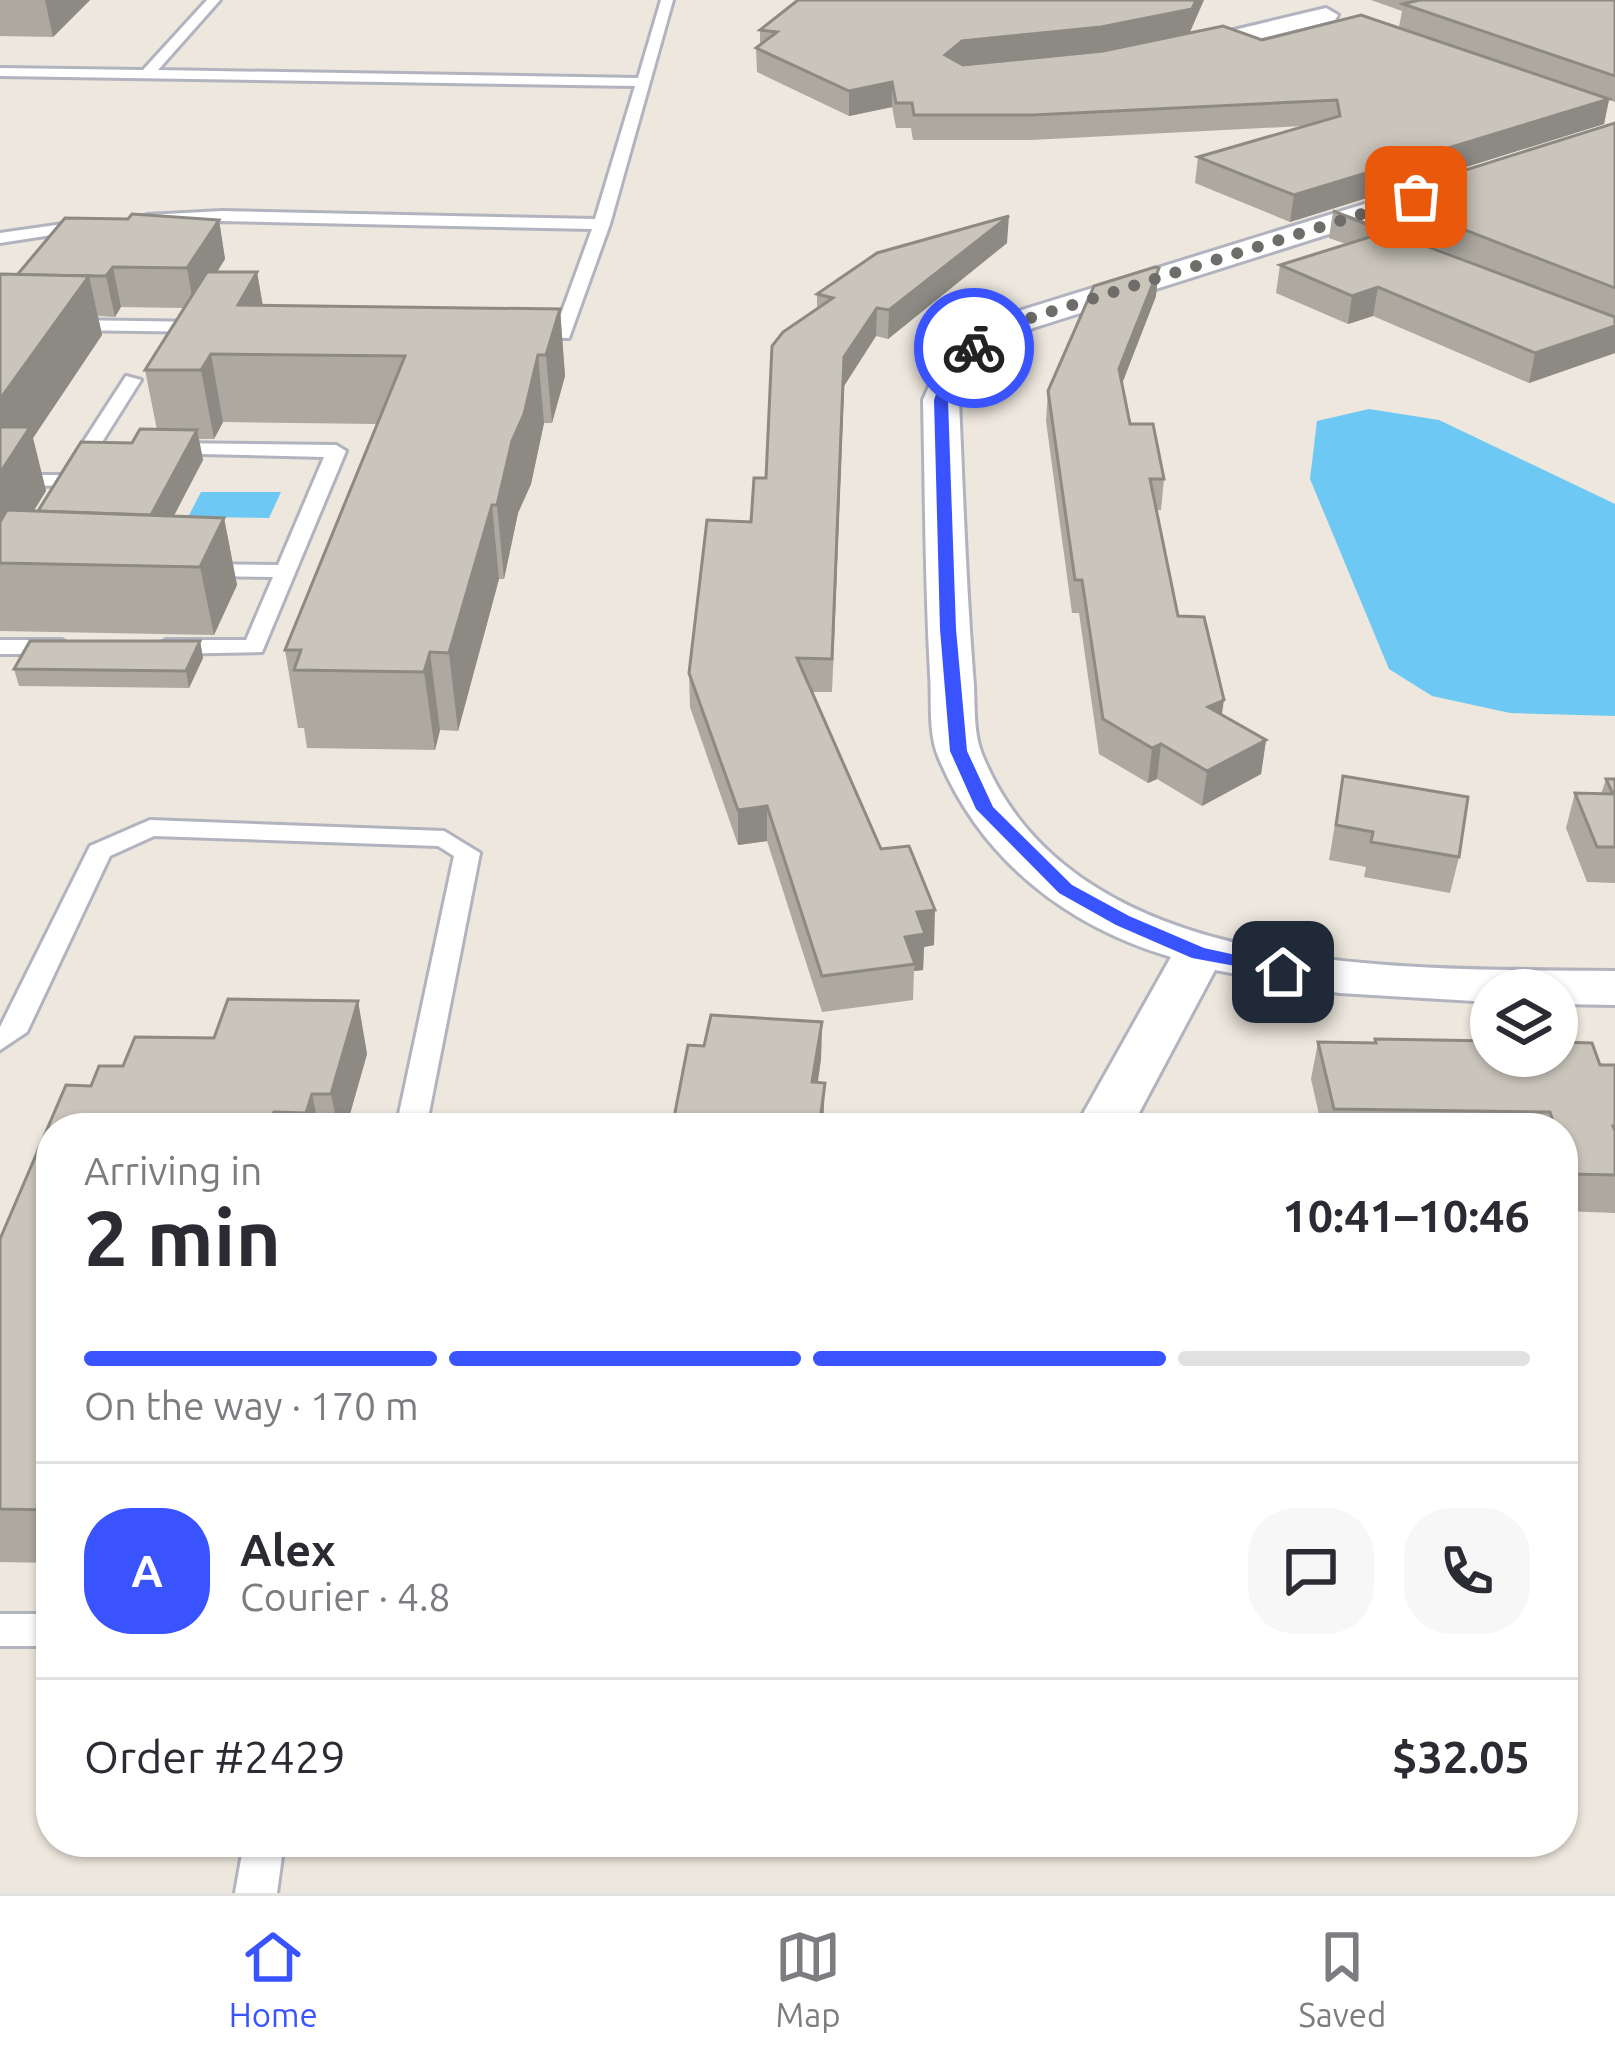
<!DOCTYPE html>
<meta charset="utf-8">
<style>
body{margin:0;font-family:Ubuntu,sans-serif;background:#f7f7f7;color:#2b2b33;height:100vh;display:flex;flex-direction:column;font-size:45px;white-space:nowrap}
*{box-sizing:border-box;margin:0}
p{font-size:39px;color:#7c7c81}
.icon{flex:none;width:66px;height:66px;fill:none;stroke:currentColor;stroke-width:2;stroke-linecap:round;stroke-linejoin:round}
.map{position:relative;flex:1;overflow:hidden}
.details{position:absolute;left:36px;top:1113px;width:1542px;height:744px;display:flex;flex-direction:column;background:#fff;border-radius:48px;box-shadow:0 3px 9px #0004}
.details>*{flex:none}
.fabs{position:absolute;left:1470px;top:969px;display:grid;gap:24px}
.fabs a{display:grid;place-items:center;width:108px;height:108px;border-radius:50%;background:#fff;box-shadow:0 3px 9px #0004;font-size:60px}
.pin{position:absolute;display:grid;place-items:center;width:102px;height:102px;color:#fff;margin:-51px;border-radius:24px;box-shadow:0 6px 18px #0006}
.courier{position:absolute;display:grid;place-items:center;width:120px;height:120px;margin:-60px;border:9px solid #3954ff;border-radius:50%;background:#fff;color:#222;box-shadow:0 3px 15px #0007}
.head em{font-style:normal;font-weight:600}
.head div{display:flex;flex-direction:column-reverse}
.head{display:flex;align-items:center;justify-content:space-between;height:204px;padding:0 48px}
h1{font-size:78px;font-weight:600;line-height:90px}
.bar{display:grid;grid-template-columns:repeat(4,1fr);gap:18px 12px;align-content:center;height:144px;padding:0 48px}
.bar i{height:15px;border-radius:9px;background:#e1e1e2}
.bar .current{background:#3954ff}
.bar p{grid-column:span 4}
.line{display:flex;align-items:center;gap:30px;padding:0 48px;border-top:3px solid #e1e1e2}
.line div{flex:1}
.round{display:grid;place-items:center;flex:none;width:126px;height:126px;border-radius:48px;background:#f7f7f7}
.tabs{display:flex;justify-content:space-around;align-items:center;height:168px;border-top:3px solid #e1e1e2;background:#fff;font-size:33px;color:#7c7c81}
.tabs a{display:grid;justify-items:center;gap:6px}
.tabs .current{color:#3954ff}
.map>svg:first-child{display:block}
.water{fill:#6dc9f3}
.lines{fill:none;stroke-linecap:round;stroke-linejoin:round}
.lane-casing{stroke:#b1b3bf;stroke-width:6}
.street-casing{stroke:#b1b3bf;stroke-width:6}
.lane{fill:#fff;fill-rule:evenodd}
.street{fill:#fff;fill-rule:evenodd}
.wall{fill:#ada9a1;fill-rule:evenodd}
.shaded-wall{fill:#8d8a83}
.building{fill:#c9c5bb;stroke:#8d8a83;stroke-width:3}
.route{fill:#3954ff}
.done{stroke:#6f6d69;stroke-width:12;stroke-dasharray:0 21.6}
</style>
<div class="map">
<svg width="1615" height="1893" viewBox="0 0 1615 1893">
<rect width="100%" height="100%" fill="#ede7dd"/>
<!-- water -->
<g class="water">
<polygon points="1369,409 1439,420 1615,504 1615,716 1510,713 1432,696 1389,669 1310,479 1317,421"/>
<polygon points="201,492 281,492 269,518 188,517"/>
</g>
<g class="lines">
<!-- lane casing -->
<g class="lane-casing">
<g id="lane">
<polygon points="207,0 220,0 158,70 638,78 661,0 673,0 610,224 569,338 527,337 518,332 527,327 556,328 592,229 222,221 147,225 139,220 147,215 222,211 595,219 635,86 0,76 0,68 143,70"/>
<polygon points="91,220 97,222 97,228 0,243 0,233"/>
<polygon points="0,319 207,322 216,327 207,332 0,329"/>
<polygon points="126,376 141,380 75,485 0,487 0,475 62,475"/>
<polygon points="165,443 336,445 346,451 262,652 166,654 155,647 166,640 246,640 273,577 200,576 189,570 200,564 278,565 324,457 158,453 158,445"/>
<polygon points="0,640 62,640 73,647 62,654 0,654"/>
<polygon points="150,820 444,831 480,853 426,1128 396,1128 454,856 438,846 154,836 110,856 27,1032 0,1050 0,1027 90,846"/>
<rect x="0" y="1614" width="51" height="32"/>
<polygon points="244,1842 284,1842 277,1893 235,1893"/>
</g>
</g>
<!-- street casing -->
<g class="street-casing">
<g id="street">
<polygon points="1326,8 1338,15 1335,20 1180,58 1167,50 1171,45"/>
<path d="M 1442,180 L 1452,183 L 1457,189 L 1452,195 L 1033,328 C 998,345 972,363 959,400 C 963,491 966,582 973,673 C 976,699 972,729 982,754 C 1075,984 1411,968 1615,971 L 1615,1005 L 1557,1004 L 1557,990 L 1491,990 L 1491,1002 L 1339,993 L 1215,970 L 1131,1128 L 1075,1128 L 1171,957 C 1066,926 980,859 938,756 C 928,731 932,700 930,674 C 925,583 925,492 923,400 C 940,357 969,334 1009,314 Z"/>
</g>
</g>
<!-- lane -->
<use href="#lane" class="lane"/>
<!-- street -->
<use href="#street" class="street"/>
</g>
<!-- wall -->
<g class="wall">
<polygon points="0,0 90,0 53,37 0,36"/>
<polygon points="1371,0 1615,0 1615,102 1609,100 1604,124 1290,222 1195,183 1198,157 1302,126 1031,140 913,140 911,128 896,128 892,107 849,116 757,72 756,48 760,45 760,30 1099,51 961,64 963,65 1399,27 1402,11"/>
<polygon points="1615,123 1615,353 1529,383 1373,316 1348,324 1276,293 1280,265 1346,244 1329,238 1333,211 1524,283 1375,223 1380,197"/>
<path d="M 219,220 L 225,259 L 217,272 L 257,272 L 263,305 L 560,309 L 565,376 L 552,423 L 544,423 L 531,484 L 518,513 L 504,579 L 499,579 L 458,731 L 440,730 L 435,750 L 307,748 L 304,728 L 298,728 L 285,650 L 377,424 L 223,422 L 214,439 L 199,439 L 203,460 L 174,516 L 224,518 L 237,585 L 214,635 L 0,631 L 0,274 L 17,275 ZM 121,307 L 184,308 L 145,370 L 157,430 L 132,443 L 38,511 L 34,511 L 46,491 L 33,438 L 102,335 L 98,316 L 115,317 Z"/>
<polygon points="1007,243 888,339 876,336 844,386 832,692 812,692 881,849 934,945 924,947 923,970 914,971 913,1000 822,1012 767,841 738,845 690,707 689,673 766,478 817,309 817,294"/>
<polygon points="1156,296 1122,384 1130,424 1164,479 1161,510 1157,510 1178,616 1221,714 1266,740 1261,774 1202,806 1157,779 1148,783 1099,754 1079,613 1072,613 1046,421 1048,391"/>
<polygon points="200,641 203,658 189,688 19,686 14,669"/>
<polygon points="1343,776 1459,857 1450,893 1364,877 1366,867 1329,860"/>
<polygon points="1606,779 1615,779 1615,883 1587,882 1566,828 1575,793 1601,794"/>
<polygon points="228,999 358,1001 367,1054 346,1128 51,1128 51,1563 0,1562 0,1239 66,1085 91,1086 99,1066 123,1066 135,1037 214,1038"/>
<polygon points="822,1022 821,1059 818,1082 825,1120 823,1128 673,1128 673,1123 704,1046"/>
<polygon points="1375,1039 1615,1065 1615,1213 1563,1211 1563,1128 1322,1128 1311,1079 1318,1042 1374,1043"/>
</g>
<!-- shaded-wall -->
<g class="shaded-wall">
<polygon points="45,0 90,0 53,37"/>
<polygon points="1196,0 1204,0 1190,32 1099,51 961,65 945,55 962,41"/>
<polygon points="892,82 892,107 849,116 849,91"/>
<polygon points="1609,99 1604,124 1290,222 1294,195"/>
<polygon points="1009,216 1007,243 888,339 889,310"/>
<polygon points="219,220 225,259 194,309 187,268"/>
<polygon points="113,267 121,307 115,317 106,276"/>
<polygon points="1159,268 1156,296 1116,399 1119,369"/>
<polygon points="257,272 268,338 238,305"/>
<polygon points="89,276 102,335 33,438 46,491 0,563 0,399"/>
<polygon points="1378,287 1373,316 1348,324 1352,296"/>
<polygon points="877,308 876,336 844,386 832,692 844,357"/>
<polygon points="560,309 565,376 552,423 546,355"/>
<polygon points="1615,326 1615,353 1529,383 1535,353"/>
<polygon points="211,354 223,422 214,439 201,370"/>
<polygon points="538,355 544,423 531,484 518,513 504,579 497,505 512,441"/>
<polygon points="197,430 203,460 152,557 145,526"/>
<polygon points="492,505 499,579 458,731 449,653"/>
<polygon points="224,518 237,585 214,635 200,567"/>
<polygon points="200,641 203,658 189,688 186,671"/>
<polygon points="430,652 440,730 435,750 424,672"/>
<polygon points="1224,700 1219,734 1208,707"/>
<polygon points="1266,740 1261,774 1202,806 1207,771"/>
<polygon points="1161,744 1157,779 1148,783 1152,748"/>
<polygon points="767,806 767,841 738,845 738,810"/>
<polygon points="935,910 934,945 924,947 923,970 914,971 915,964 905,937 917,912"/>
<polygon points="358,1001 367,1054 346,1128 338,1128 331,1094"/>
<polygon points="822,1022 821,1059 812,1119 812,1082"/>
<polygon points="825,1083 823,1128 819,1128"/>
<polygon points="312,1094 319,1128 309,1128 306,1113"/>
<polygon points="274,1112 278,1128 270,1128"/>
</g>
<!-- building -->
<g class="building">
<polygon points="798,0 1196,0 1192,9 1101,27 962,41 945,55 963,65 1103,51 1223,26 1262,40 1361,15 1609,99 1294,195 1198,157 1340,116 1337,100 1033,115 914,115 912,103 896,103 892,82 849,91 756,48 777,32 760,30"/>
<polygon points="1419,0 1615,0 1615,76 1403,4"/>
<polygon points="1615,123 1615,288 1380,197"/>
<polygon points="1333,211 1615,317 1615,326 1535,353 1378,287 1352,296 1280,265 1386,232"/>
<polygon points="132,214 219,220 187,268 113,267 106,276 17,275 65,218 128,219"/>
<polygon points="1009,216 889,310 877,308 844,357 832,659 797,658 881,849 909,846 935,910 917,912 925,934 905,937 915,964 822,976 767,806 738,810 689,673 707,520 751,522 754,478 766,478 772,346 783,332 833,298 817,294 877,253"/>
<polygon points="1155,267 1159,268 1119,369 1130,424 1153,424 1164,479 1150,479 1178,616 1204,617 1224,700 1208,707 1266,740 1207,771 1161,744 1152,748 1103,719 1082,580 1075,580 1048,391 1094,286"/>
<polygon points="207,272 257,272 238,305 560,309 546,355 538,355 524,414 512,441 497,505 492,505 449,653 430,652 424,672 294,670 301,650 285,650 405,356 211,354 201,370 145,370"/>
<polygon points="0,274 89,276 0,399"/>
<polygon points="0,427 30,427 0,473"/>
<polygon points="140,429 197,430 151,515 38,511 81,442 132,443"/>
<polygon points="7,510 224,518 200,567 0,563 0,522"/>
<polygon points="30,641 200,641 186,671 14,669"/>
<polygon points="1343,776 1468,797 1459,857 1371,842 1373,832 1336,825"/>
<polygon points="1606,779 1615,779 1615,847 1597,847 1575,793 1613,794"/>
<polygon points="228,999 358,1001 331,1094 312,1094 306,1113 274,1112 270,1128 51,1128 51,1510 0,1509 0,1239 66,1085 91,1086 99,1066 123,1066 135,1037 214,1038"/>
<polygon points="711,1015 822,1022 812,1082 825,1083 819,1128 738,1128 673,1123 688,1045 704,1046"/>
<polygon points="1375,1039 1491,1041 1491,1056 1557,1056 1557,1042 1592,1043 1600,1065 1615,1065 1615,1126 1613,1126 1615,1131 1615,1175 1570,1174 1563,1151 1563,1128 1555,1128 1550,1112 1334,1109 1318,1042 1376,1043"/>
</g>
<!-- route -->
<polygon class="route" points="969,345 980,348 955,377 948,400 956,629 967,751 993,807 1072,885 1129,916 1204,948 1290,967 1290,976 1192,958 1116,925 1059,893 976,809 950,751 940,629 934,400 942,376"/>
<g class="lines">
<!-- done -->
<polyline class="done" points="974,348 1021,321 1416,197"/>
</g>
</svg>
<div class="fabs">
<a><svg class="icon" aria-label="layers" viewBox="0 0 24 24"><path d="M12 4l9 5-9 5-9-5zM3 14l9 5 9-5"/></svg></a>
</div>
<div class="pin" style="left:1416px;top:197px;background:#ea580c"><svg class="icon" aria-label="bag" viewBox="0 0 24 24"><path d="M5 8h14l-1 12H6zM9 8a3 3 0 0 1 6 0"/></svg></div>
<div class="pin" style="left:1283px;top:972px;background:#1f2937"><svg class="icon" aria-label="home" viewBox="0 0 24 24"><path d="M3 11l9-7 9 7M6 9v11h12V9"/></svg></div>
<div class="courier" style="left:974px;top:348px"><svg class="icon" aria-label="bike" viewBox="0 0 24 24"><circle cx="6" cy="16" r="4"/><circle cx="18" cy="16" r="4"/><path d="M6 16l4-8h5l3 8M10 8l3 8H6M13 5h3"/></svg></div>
<section class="details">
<div class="head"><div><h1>2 min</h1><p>Arriving in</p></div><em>10:41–10:46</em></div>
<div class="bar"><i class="current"></i><i class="current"></i><i class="current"></i><i></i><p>On the way · 170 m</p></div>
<div class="line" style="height:216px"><b class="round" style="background:#3954ff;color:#fff">A</b><div><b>Alex</b><p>Courier · 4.8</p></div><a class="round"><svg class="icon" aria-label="chat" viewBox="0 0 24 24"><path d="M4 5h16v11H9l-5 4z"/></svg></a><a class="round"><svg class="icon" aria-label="phone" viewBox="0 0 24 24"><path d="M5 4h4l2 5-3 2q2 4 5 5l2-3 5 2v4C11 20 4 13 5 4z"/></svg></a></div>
<div class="line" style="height:156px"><div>Order #2429</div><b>$32.05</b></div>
</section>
</div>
<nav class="tabs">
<a class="current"><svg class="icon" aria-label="home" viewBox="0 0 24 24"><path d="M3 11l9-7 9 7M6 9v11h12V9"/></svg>Home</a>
<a><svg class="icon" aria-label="map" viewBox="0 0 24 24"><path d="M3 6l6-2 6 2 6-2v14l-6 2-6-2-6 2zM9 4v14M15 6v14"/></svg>Map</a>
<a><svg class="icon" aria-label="saved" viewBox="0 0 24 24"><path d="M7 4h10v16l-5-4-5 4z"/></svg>Saved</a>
</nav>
